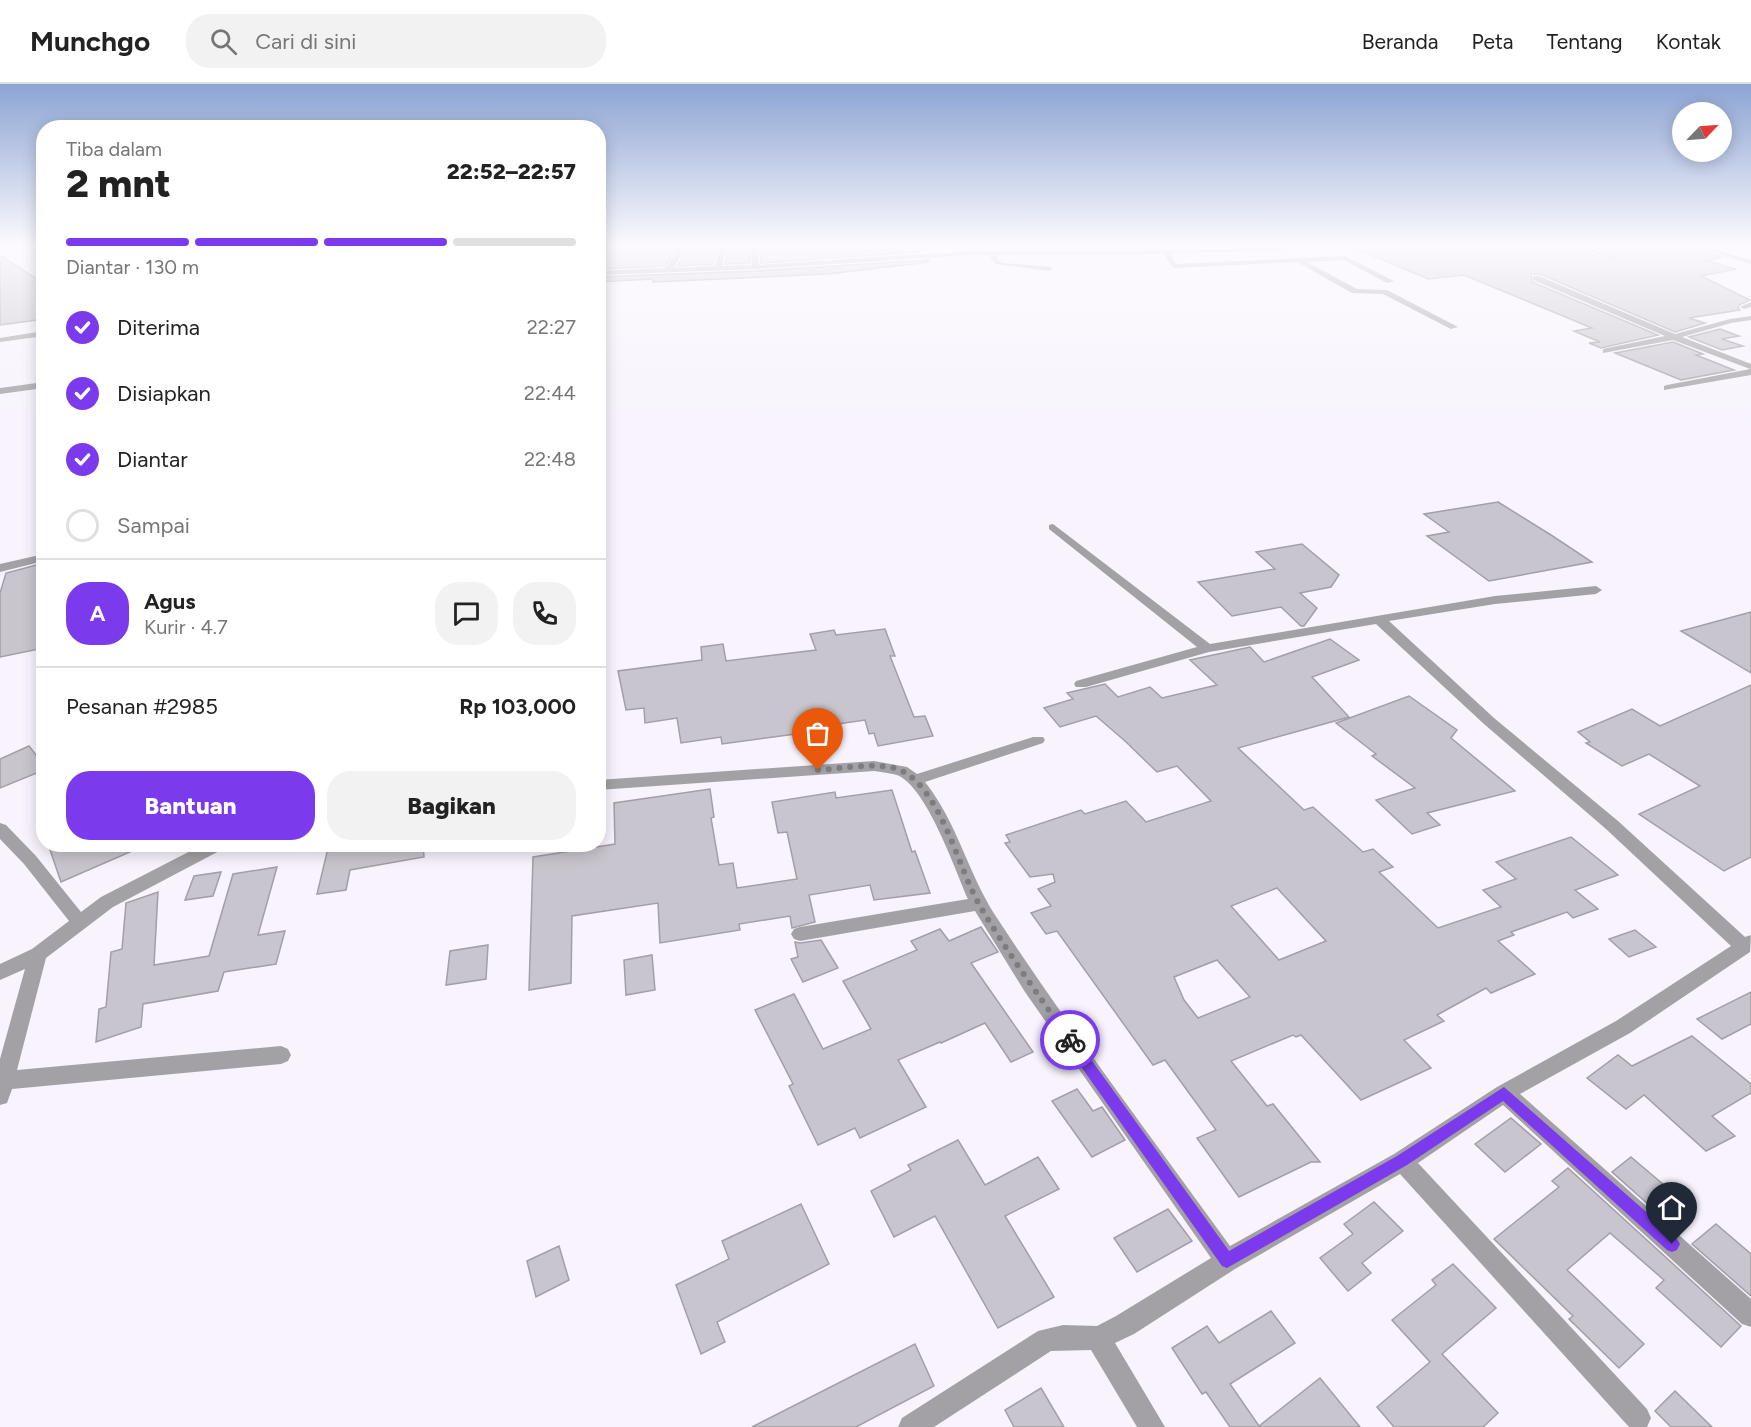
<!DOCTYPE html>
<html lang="id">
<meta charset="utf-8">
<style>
body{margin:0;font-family:Figtree,sans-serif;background:#f2f2f2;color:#222;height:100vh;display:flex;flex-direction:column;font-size:22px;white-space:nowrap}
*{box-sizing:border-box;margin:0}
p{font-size:20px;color:#767676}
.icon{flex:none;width:33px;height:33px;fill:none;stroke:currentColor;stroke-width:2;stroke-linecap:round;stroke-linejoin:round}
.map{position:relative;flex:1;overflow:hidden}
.drawer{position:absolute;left:36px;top:36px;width:570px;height:732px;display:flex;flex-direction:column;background:#fff;border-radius:24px;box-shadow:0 3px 15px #0003}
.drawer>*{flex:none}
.needle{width:39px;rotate:65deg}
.tools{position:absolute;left:1672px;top:18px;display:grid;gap:12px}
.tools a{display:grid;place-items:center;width:60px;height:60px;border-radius:50%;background:#fff;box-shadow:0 3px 15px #0003;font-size:30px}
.pin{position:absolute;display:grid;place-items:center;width:51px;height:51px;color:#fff;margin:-62px -26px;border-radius:50% 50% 50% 0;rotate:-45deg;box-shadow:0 0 6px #0007}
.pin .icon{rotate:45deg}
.courier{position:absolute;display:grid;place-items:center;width:60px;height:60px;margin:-30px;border:4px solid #7c3aed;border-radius:50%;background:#fff;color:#222;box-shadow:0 2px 8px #0007}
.summary em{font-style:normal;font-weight:800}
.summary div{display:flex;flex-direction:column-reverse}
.summary{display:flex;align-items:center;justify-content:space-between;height:102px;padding:0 30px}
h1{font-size:39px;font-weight:800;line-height:45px}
.bar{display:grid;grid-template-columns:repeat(4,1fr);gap:9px 6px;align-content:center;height:72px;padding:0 30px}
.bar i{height:8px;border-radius:4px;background:#e0e0e0}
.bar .active{background:#7c3aed}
.bar p{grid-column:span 4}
.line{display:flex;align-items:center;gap:15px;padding:0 30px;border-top:2px solid #e0e0e0}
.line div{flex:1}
.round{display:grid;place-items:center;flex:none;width:63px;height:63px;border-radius:24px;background:#f2f2f2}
ol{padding:0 30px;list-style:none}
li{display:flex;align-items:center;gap:18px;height:66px}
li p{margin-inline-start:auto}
li .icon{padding:6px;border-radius:50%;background:#7c3aed;color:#fff;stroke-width:4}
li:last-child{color:#767676}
li i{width:33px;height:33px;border:3px solid #e0e0e0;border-radius:50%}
.cta{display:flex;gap:12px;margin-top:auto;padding:12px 30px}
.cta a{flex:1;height:69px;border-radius:24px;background:#7c3aed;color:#fff;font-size:24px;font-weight:800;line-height:69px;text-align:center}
.cta a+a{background:#f2f2f2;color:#222}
header{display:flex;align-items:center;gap:36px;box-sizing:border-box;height:84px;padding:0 30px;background:#fff;border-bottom:2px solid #e0e0e0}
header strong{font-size:28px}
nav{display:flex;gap:33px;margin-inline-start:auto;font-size:21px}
.search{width:420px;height:54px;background:#f2f2f2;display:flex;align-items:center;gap:15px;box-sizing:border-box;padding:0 21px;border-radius:24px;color:#767676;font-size:22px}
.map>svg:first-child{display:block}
.building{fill:#c9c5ce;stroke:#a39ea7;stroke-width:1.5;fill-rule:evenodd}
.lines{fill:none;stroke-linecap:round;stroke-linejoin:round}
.street{fill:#a3a1a5;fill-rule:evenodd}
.route{fill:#7c3aed}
.done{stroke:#7e7b81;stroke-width:6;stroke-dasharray:0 10.8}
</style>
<header>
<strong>Munchgo</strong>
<div class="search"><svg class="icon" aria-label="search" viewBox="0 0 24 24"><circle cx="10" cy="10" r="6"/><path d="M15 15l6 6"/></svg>Cari di sini</div>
<nav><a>Beranda</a><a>Peta</a><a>Tentang</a><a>Kontak</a></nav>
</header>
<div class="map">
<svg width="1751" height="1343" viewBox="0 0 1751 1343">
<rect width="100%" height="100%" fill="#f8f3fd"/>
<!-- building -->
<g class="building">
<polygon points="615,163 677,163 665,182 598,185 598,165"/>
<polygon points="687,163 719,163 713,180 678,182"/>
<polygon points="729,163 749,163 750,179 725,180"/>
<polygon points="759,163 928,163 929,167 761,179"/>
<polygon points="1352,163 1578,163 1579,165 1610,177 1617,173 1593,163 1694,163 1695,165 1721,173 1707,177 1736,185 1701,192 1750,216 1739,221 1738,224 1740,226 1689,234 1705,239 1675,248 1540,190 1531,190 1532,198 1658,251 1601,264 1589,259 1600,258 1574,247 1592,244 1464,191 1428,195"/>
<polygon points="0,171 44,200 44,235 0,241"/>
<polygon points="929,176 929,178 828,190 653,198 652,195 598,198 598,193 756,187"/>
<polygon points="1720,245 1739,252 1722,255 1743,262 1722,266 1689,253"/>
<polygon points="1673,258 1703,270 1696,271 1734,286 1681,296 1615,269"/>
<polygon points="1498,418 1551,451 1592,478 1489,497 1427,452 1449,448 1424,430"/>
<polygon points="1302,460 1339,491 1331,503 1300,509 1317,524 1304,542 1301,542 1281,523 1232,532 1198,498 1275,485 1256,468"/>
<polygon points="44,479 44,564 0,573 0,509 6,489"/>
<polygon points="1751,528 1751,589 1681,547"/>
<polygon points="885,545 895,572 890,572 914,633 925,632 933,652 878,662 874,649 869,650 865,636 817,643 818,647 722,660 721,653 681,659 677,634 645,639 644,624 626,626 618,587 702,576 701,563 723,560 726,577 816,566 810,550 834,546 836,551"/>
<path d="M 1330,555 L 1359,576 L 1312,593 L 1349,633 L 1238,664 L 1304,726 L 1313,723 L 1363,768 L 1373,765 L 1393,783 L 1379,788 L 1438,844 L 1501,823 L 1483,806 L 1516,795 L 1496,778 L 1571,753 L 1618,791 L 1575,806 L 1598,825 L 1573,834 L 1567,828 L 1511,848 L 1514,851 L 1498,857 L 1535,890 L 1491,909 L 1486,904 L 1437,931 L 1444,937 L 1404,956 L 1431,984 L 1361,1016 L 1301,951 L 1296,953 L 1293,951 L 1231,977 L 1267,1022 L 1273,1020 L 1320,1078 L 1311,1078 L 1239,1113 L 1197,1054 L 1216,1046 L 1165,976 L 1153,981 L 1057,847 L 1046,850 L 1031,829 L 1051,822 L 1038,805 L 1055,798 L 1053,790 L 1030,793 L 1005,759 L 1010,758 L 1006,751 L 1081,726 L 1085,730 L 1126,717 L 1146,738 L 1211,717 L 1177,682 L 1157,688 L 1125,657 L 1096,632 L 1060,643 L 1044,624 L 1073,615 L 1067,609 L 1105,600 L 1118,613 L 1150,603 L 1162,614 L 1217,601 L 1190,576 L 1250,563 L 1264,578 ZM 1277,804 L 1326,857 L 1279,876 L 1231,822 ZM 1217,876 L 1250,913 L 1198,934 L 1184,916 L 1174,893 Z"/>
<polygon points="1751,601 1751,773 1724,787 1639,730 1700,702 1649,670 1622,682 1586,659 1590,658 1578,648 1632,625 1660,642"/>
<polygon points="1409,612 1457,646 1451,654 1515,707 1427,729 1440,741 1412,750 1376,716 1415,704 1372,672 1376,670 1336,639"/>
<polygon points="29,662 44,681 44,686 0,704 0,675"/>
<polygon points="710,705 714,733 711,734 719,781 733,779 737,804 797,795 787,748 778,749 772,718 835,708 836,714 892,706 912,768 915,767 930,809 874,816 870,801 809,811 815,838 792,844 790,832 739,840 740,846 660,859 658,819 572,832 571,899 529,906 533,773 615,760 614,719"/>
<polygon points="48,760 148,760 61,798"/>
<polygon points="329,760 423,760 424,773 350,786 346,806 317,810"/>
<polygon points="277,783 258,851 285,847 276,880 224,888 218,907 143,920 141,943 96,958 99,925 106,923 111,868 122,865 126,819 158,808 154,881 209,872 233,790"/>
<polygon points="221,788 213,812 185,816 194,792"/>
<polygon points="981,843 998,868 971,879 1033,968 1011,978 985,939 941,959 940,958 898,976 926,1023 860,1054 855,1044 818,1061 789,1002 793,1000 755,926 794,910 823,965 871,945 843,897 917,866 911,857 940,845 949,857"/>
<polygon points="1635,846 1656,863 1629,873 1609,855"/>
<polygon points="821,856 838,884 803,898 791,875 798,873 795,858 800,859"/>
<polygon points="488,861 486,895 446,901 450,867"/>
<polygon points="652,871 655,906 626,911 624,876"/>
<polygon points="1751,908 1751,940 1722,955 1697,935"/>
<polygon points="1692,952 1751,1000 1751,1009 1712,1032 1735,1052 1706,1067 1644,1011 1626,1025 1587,994 1618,971 1632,982"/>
<polygon points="1077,1005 1093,1027 1102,1023 1125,1056 1092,1073 1052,1017"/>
<polygon points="1511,1034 1541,1060 1505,1088 1475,1060"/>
<polygon points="958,1056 985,1101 1038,1073 1059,1105 1005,1132 1054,1213 998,1244 935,1132 894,1153 871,1107 911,1086 908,1081"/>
<polygon points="1631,1073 1677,1112 1658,1129 1612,1088"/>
<polygon points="1568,1084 1741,1242 1721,1263 1656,1204 1664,1196 1610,1149 1567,1186 1644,1260 1619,1284 1569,1235 1573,1232 1494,1155 1559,1103 1552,1097"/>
<polygon points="1374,1118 1403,1147 1362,1179 1371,1189 1348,1207 1320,1174 1353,1150 1344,1140"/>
<polygon points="801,1120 829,1180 717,1238 725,1258 701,1270 676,1201 729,1175 722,1157"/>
<polygon points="1168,1125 1192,1157 1137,1188 1114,1154"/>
<polygon points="1716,1140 1751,1170 1751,1212 1692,1160"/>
<polygon points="559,1162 569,1196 536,1213 527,1177"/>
<polygon points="1453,1180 1496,1224 1442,1270 1498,1329 1483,1343 1394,1343 1377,1323 1430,1278 1392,1236 1436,1201 1432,1196"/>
<polygon points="1271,1227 1295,1259 1230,1300 1259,1342 1320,1294 1360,1343 1230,1343 1206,1308 1202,1310 1172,1264 1207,1242 1219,1259"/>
<polygon points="915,1260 934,1302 856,1343 752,1343"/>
<polygon points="1041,1304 1064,1343 1014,1343 1005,1326"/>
<polygon points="1675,1307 1712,1343 1671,1343 1655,1327"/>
</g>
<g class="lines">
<!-- street -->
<g class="street">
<polygon points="679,163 685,163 674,184 715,182 721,163 727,163 722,182 752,181 751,163 757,163 759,181 969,167 1215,166 1297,163 1294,165 1170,170 1176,180 1345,172 1394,197 1387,199 1344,176 1307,178 1357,205 1387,206 1458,243 1451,245 1383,210 1352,209 1297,178 1174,184 1163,170 996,171 1000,178 1004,179 1053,183 1050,187 995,180 989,171 969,171 756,185 598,191 598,187 666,184"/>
<polygon points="1580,163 1588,163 1615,174 1610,175"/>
<polygon points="1696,163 1705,163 1751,176 1751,180"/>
<polygon points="1533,192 1539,192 1675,250 1730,235 1751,232 1751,236 1731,239 1682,253 1751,280 1751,291 1664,306 1664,302 1667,301 1750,285 1673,256 1603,269 1603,265 1665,252 1533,196"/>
<polygon points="1751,218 1751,223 1744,225 1740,223"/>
<polygon points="44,247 44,252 0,258 0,254"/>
<polygon points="44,298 44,304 0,310 0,304"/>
<path d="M 1053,440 L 1210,560 L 1495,512 L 1596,502 L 1602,506 L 1596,510 L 1495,520 L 1389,537 L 1494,634 L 1618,737 L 1745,853 L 1751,851 L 1750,868 L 1630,949 L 1520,1010 L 1751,1215 L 1751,1243 L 1742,1240 L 1503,1021 L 1418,1079 L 1647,1325 L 1651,1334 L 1647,1343 L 1629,1343 L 1400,1090 L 1235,1185 L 1134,1250 L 1115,1259 L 1165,1343 L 1137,1343 L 1091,1266 L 1051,1267 L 934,1343 L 898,1343 L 902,1334 L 1038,1247 L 1063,1241 L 1097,1242 L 1116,1232 L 1211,1174 L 1025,908 L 975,827 L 800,857 L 794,855 L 791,850 L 794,845 L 800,843 L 968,815 C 955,786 927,703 897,691 C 890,689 881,688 874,687 L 598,706 L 598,696 L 874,677 L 907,683 L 917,690 L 1033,653 L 1043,653 L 1045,656 L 1043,659 L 925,698 C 957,738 968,789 995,831 C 1069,944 1151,1053 1230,1162 L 1394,1070 L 1497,1003 L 1616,937 L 1731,862 L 1606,745 L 1484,640 L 1376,540 L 1209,568 L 1086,603 L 1076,603 L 1074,600 L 1076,597 L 1197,563 L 1049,445 L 1049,441 Z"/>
<polygon points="44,470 44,477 0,488 0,480"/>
<polygon points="0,739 6,741 36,772 81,828 101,813 204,760 227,760 225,764 113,823 46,874 17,986 281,962 288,965 291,971 288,977 281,980 12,1005 7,1019 0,1021 0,975 25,885 0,896 0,880 32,865 69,837 24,780 0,755"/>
</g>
</g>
<!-- sky -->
<linearGradient id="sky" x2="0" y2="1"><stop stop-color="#8ca4d4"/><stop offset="0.46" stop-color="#fcfafe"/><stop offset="1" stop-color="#fcfafe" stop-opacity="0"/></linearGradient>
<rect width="1751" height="351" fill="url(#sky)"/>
<!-- route -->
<polygon class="route" points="1070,950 1074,952 1229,1167 1397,1072 1504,1003 1677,1155 1680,1160 1677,1166 1672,1168 1667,1166 1503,1017 1407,1081 1227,1184 1222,1182 1065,960 1063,956 1065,952"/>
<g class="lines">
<!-- done -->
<path class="done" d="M 818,686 C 841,685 884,676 904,688 C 943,711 958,784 980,822 C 1007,868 1039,912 1070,956"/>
</g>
</svg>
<div class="tools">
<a><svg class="needle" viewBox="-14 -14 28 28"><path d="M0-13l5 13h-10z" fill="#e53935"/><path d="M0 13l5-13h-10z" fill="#767676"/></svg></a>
</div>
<div class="pin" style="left:818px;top:686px;background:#ea580c"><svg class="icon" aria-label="bag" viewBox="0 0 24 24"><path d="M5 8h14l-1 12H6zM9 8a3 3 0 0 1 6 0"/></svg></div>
<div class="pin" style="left:1672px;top:1160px;background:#1f2937"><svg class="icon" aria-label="home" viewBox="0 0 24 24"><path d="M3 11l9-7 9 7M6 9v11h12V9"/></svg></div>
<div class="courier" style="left:1070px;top:956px"><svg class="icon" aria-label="bike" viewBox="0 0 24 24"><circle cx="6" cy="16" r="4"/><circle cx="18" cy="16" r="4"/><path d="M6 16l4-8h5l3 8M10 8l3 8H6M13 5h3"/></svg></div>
<section class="drawer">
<div class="summary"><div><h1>2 mnt</h1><p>Tiba dalam</p></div><em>22:52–22:57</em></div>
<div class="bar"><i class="active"></i><i class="active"></i><i class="active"></i><i></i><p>Diantar · 130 m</p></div>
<ol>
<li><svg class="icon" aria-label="check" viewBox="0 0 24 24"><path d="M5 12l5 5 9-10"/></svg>Diterima<p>22:27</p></li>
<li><svg class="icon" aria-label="check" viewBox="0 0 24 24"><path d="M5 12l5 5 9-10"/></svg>Disiapkan<p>22:44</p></li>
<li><svg class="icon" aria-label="check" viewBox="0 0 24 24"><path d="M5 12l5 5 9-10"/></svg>Diantar<p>22:48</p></li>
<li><i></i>Sampai</li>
</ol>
<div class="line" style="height:108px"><b class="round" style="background:#7c3aed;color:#fff">A</b><div><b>Agus</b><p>Kurir · 4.7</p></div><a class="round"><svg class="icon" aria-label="chat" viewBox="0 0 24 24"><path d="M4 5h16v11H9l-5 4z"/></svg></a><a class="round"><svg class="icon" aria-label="phone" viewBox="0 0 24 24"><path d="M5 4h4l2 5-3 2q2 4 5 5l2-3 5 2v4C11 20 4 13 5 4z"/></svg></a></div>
<div class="line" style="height:78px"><div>Pesanan #2985</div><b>Rp 103,000</b></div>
<div class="cta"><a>Bantuan</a><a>Bagikan</a></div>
</section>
</div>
